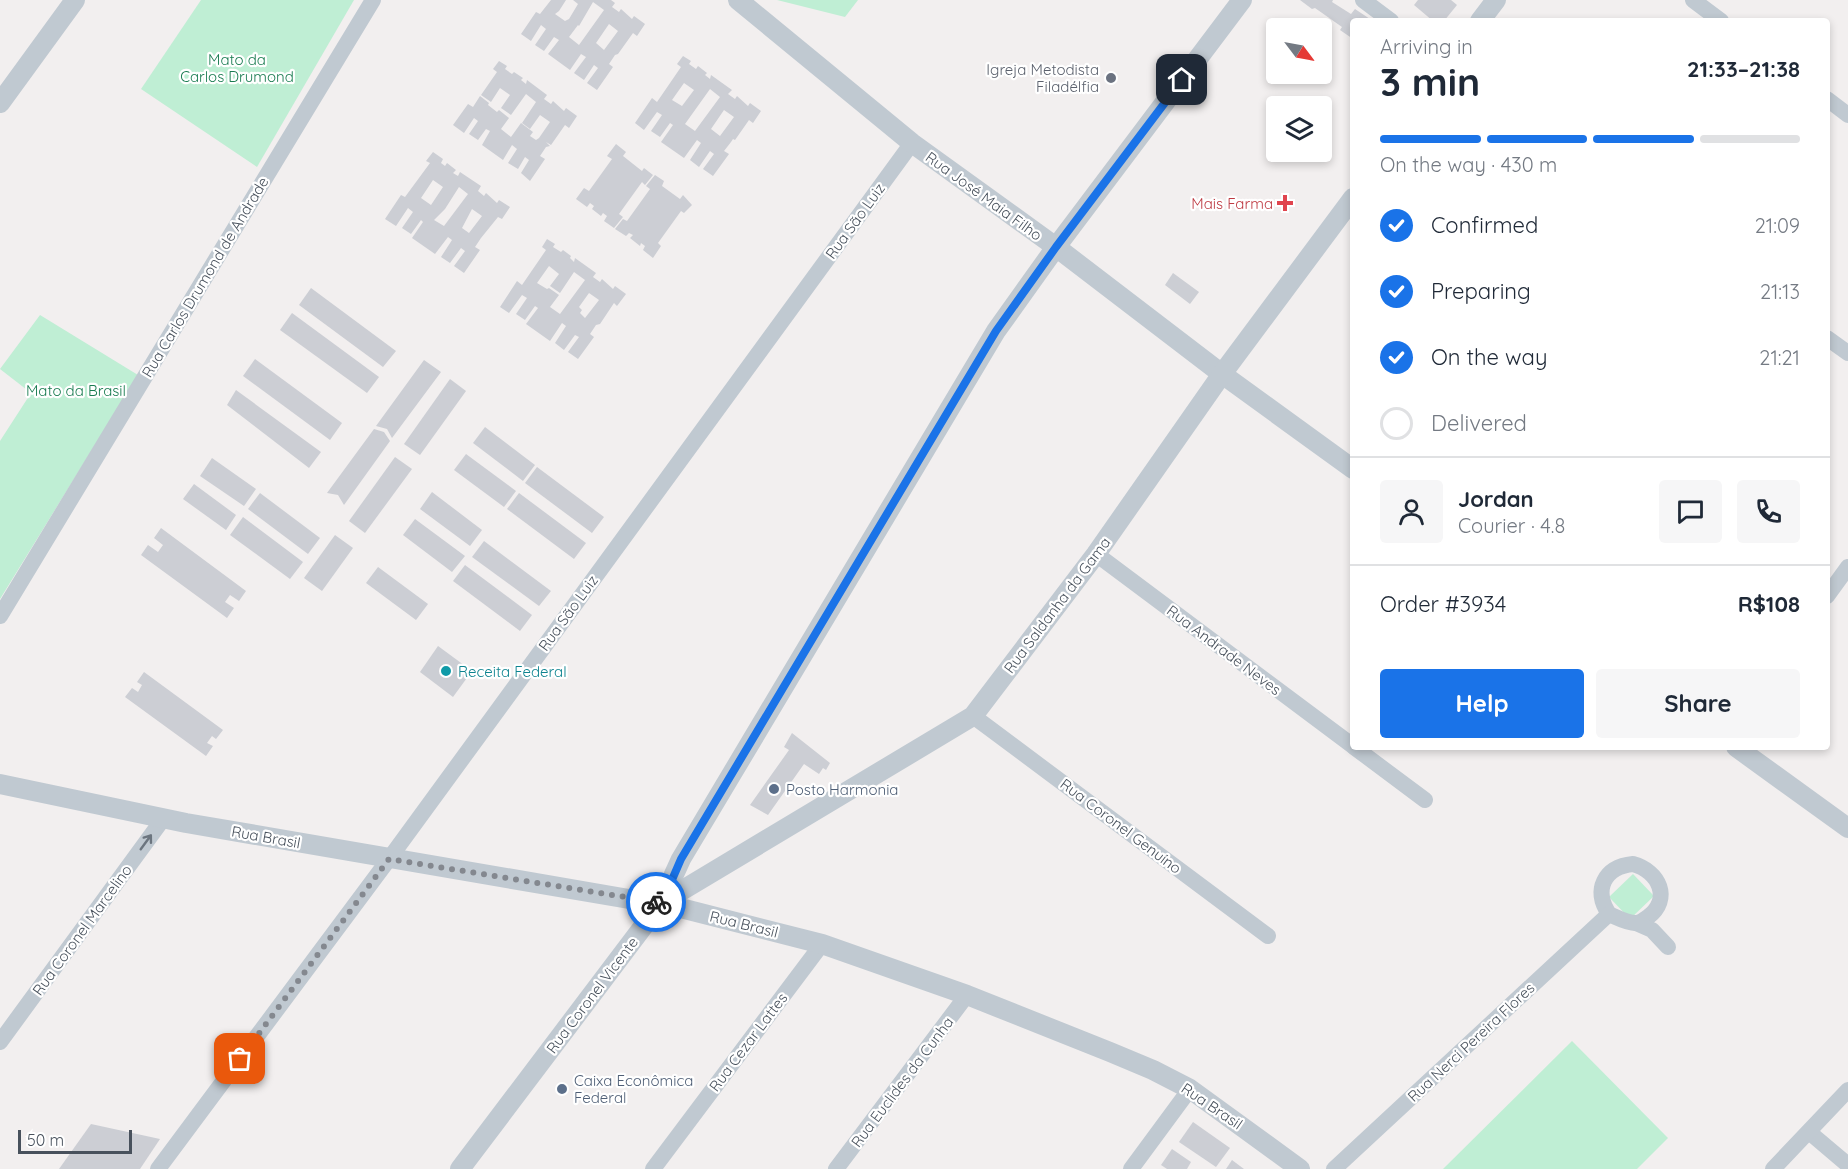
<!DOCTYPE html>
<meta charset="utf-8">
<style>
body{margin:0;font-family:Quicksand,sans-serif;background:#f6f6f7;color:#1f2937;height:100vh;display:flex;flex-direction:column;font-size:22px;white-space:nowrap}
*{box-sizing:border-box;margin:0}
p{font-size:20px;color:#747a83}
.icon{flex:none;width:33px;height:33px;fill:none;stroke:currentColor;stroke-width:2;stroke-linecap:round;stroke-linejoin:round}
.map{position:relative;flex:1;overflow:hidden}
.drawer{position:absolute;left:1350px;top:18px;width:480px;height:732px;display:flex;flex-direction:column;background:#fff;border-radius:6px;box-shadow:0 3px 9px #0003}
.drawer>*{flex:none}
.needle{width:39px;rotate:122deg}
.buttons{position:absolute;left:1266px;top:18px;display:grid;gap:12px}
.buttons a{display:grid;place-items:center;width:66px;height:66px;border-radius:6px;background:#fff;box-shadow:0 3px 9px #0003;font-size:30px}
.scale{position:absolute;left:18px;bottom:15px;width:114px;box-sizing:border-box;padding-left:6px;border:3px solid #48515c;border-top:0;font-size:16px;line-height:21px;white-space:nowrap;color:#48515c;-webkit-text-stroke:4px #fff;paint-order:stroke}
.pin{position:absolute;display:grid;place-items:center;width:51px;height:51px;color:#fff;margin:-26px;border-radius:12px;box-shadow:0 3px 9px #0006}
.courier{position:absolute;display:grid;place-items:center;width:60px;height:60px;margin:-30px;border:4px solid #1a73e8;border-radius:50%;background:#fff;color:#222;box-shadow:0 2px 8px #0007}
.headline em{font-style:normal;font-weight:800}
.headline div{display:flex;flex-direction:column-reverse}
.headline{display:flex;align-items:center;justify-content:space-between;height:102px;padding:0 30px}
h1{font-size:39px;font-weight:800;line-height:45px}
.bar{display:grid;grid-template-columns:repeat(4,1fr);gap:9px 6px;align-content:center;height:72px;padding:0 30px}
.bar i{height:8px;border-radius:4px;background:#e0e1e3}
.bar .current{background:#1a73e8}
.bar p{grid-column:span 4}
.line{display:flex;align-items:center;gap:15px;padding:0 30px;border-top:2px solid #e0e1e3}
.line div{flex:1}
.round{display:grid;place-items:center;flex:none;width:63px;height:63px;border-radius:6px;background:#f6f6f7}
ol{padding:0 30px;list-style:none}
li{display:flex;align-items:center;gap:18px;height:66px}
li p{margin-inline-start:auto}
li .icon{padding:6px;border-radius:50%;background:#1a73e8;color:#fff;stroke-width:4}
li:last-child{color:#747a83}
li i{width:33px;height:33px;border:3px solid #e0e1e3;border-radius:50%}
.button{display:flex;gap:12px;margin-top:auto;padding:12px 30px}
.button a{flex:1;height:69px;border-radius:6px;background:#1a73e8;color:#fff;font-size:24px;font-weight:800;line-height:69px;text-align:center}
.button a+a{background:#f6f6f7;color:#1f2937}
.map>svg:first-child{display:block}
.green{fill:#bfeed4}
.building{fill:#ccced4;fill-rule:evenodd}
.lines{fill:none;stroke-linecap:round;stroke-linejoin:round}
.minor{stroke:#c0c9d1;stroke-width:16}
.tertiary{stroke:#c0c9d1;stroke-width:20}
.oneway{stroke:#6c757f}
.done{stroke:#84888f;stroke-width:6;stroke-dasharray:0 10.8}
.route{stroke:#1a73e8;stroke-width:8}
.worship-dot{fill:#6b7280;stroke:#fff;stroke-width:2}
.health-dot{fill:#e0444e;stroke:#fff;stroke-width:2}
.culture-dot{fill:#0f9aa8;stroke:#fff;stroke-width:2}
.service-dot{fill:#5c6f8a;stroke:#fff;stroke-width:2}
.labels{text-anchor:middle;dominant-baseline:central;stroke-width:4.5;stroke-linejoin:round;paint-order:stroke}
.park-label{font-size:15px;fill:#1a7c51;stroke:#fff}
.worship-label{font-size:15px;fill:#5b616d;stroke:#fff;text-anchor:end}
.street-label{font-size:15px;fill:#48515c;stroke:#fff}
.health-label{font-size:15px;fill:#be3a42;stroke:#fff;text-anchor:end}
.culture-label{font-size:15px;fill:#0d838f;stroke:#fff;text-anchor:start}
.service-label{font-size:15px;fill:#4e5e75;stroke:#fff;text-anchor:start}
</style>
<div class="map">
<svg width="1848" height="1169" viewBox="0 0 1848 1169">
<rect width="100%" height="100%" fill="#f2efef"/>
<!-- green -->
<g class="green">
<polygon points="201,0 354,0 257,167 141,89"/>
<polygon points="777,0 858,0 845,17"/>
<polygon points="40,315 138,375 0,599 0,441 31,393 0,369"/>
<polygon points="1633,874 1654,896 1630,919 1609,897"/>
<polygon points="1572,1041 1668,1138 1637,1169 1443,1169"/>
</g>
<!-- building -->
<g class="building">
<path d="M 551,0 L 566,0 L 559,11 L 555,14 L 565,21 L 569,19 L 578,4 L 573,0 L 611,0 L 615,3 L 612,7 L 619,12 L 621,9 L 632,19 L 634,16 L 645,24 L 637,36 L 633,33 L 618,54 L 615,55 L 609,64 L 613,67 L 597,90 L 587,83 L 598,68 L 594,65 L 584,80 L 574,73 L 586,57 L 581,54 L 570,70 L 548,54 L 559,40 L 554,37 L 544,51 L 535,45 L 546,29 L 541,25 L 531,41 L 521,34 L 536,12 L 540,14 ZM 593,2 L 604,10 L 579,45 L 569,37 L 578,25 L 579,26 ZM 609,24 L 618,31 L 604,50 L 596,43 Z"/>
<polygon points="1300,0 1333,0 1332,2 1351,14 1355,9 1373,21 1353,21 1353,39 1340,30 1342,27 1315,8 1312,9"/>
<polygon points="1418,0 1451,0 1457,5 1444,21 1433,21 1414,5"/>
<path d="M 683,56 L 691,61 L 689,64 L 696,69 L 698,66 L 707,73 L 705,75 L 710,79 L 711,75 L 732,90 L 728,94 L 735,99 L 737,96 L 748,106 L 750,103 L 761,111 L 753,123 L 749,120 L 735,140 L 733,139 L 731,142 L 724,151 L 729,154 L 713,176 L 703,169 L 714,154 L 710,151 L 699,167 L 690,160 L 701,143 L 697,140 L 684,158 L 661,142 L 673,125 L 670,123 L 660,137 L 651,131 L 662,115 L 657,112 L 644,130 L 635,123 L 652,98 L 657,102 L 681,67 L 677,64 ZM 684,83 L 694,90 L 682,106 L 672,100 ZM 710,89 L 720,97 L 695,131 L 685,124 ZM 724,110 L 734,117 L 720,136 L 711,129 Z"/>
<polygon points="499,61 507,66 505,69 512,74 514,72 523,78 521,80 526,84 527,80 547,95 544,99 551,104 553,101 564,111 566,108 577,116 569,128 565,125 551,145 546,142 550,146 546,147 540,156 545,159 530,181 521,173 529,160 525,157 518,169 508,163 517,149 512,145 503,160 482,145 490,131 486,129 478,140 469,134 478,121 474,118 464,133 453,125 468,104 473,107 480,96 489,103 488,105 497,112 499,110 509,118 501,129 511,137 521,123 533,132 530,136 536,140 539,138 550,122 540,115 530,129 522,123 536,102 526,94 511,115 501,108 510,95 500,88 491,102 481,95 497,72 493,69"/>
<polygon points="616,144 626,152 623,156 642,171 644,168 653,175 645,185 642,182 619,214 623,217 614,228 604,221 607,216 603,213 601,216 592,209 594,206 590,203 587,207 576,199 584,188 589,191 612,159 607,156"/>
<path d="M 433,152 L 443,159 L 441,163 L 445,166 L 447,163 L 456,170 L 453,173 L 458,176 L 460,172 L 481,186 L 478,191 L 484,196 L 486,193 L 497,203 L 499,200 L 510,207 L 502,219 L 498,217 L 481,238 L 475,247 L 480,250 L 464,273 L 454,266 L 465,251 L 461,248 L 450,263 L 441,257 L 452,240 L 448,237 L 435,254 L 412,238 L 423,222 L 421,220 L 411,234 L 402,228 L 413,212 L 408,208 L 396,226 L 385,219 L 401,195 L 405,197 L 430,163 L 426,161 ZM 433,180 L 443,187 L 431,205 L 421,198 ZM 459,187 L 468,194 L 444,226 L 434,220 L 445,209 ZM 472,209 L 482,216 L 469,233 L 462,228 Z"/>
<polygon points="655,175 664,181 662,186 680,199 683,195 692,205 684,213 681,211 658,243 661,246 653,258 643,250 645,246 641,243 640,246 630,238 633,235 629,233 626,236 615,229 623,219 627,221 650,189 646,186"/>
<path d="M 547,239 L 555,244 L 553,247 L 561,252 L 563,250 L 571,256 L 570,258 L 574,262 L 575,258 L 596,273 L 593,277 L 600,282 L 602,279 L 613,289 L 615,286 L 626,294 L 617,306 L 614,303 L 600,324 L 596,325 L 590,334 L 594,337 L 578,359 L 568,352 L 579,337 L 575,335 L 564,350 L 555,343 L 566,326 L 562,323 L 550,341 L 526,324 L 538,308 L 535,306 L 525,320 L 516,314 L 527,298 L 522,295 L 509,313 L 500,307 L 517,281 L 522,285 L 546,250 L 542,247 ZM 549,266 L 559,274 L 550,286 L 560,293 L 574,272 L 585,280 L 560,314 L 550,307 L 559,295 L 549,288 L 547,289 L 537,283 ZM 589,293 L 599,300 L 585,318 L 580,313 L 582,310 L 579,307 Z"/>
<polygon points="1173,273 1199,292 1190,304 1165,285"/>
<polygon points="311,288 396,351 383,367 299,305"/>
<polygon points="292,313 379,377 367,393 280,330"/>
<polygon points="255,359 342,423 330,440 243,376"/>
<polygon points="424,360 441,372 392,438 387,429 376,426"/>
<polygon points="450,379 466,391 420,455 404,444"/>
<polygon points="236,390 321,452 309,468 227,405"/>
<polygon points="485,427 535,465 523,481 473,443"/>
<polygon points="374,429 384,432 390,441 344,505 338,495 327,493"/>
<polygon points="466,454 516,491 504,507 454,470"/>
<polygon points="395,457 412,469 365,533 349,521"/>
<polygon points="212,458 256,489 244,506 200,476"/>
<polygon points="537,467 604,517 592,533 525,483"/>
<polygon points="194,484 236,515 226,530 183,499"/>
<polygon points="432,492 482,530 470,546 420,509"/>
<polygon points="260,493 320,538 308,554 248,509"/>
<polygon points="519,493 586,543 574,559 507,509"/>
<polygon points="243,517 303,562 290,579 230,535"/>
<polygon points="415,519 465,556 452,572 403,535"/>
<polygon points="161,528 246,591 239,601 230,595 225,602 234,608 227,618 141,555 148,545 158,552 163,545 154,538"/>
<polygon points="335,535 353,548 322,591 304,578"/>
<polygon points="484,541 551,591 539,606 472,557"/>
<polygon points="465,565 532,615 520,631 453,581"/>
<polygon points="378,567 428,604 416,620 366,583"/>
<polygon points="438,646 472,671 453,697 420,672"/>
<polygon points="144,672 223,730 216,739 212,736 207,743 213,746 206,756 125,697 132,688 138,692 142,685 137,682"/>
<polygon points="792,733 830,763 826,770 823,768 819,774 804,764 768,815 750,805 789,750 784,747"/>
<polygon points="1193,1122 1230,1148 1216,1167 1179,1142"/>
<polygon points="91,1124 160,1139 140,1169 59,1169"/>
<polygon points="1172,1149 1191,1162 1187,1169 1167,1169 1161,1165"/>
<polygon points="1232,1160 1244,1169 1226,1169"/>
</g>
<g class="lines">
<!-- minor -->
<g class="minor">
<polyline points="1363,0 1391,21"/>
<polyline points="1693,0 1721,21"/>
<polyline points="1827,99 1848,115"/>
<polyline points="1827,338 1848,353"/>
<polyline points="1096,554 1353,746"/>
<polyline points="1827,596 1848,567"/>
<polyline points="0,616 373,0"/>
<polyline points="973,716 1268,936"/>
<polyline points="1354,747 1425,800"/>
<path d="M 1633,864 C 1659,871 1672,899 1648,917 C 1645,919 1640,923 1636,923 C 1627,923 1616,917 1609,914 C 1593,890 1604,867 1633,864 Z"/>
<polyline points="1636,923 1652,930 1668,947"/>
<polyline points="0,1042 163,819"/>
<polyline points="1809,1132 1848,1165"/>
<polyline points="158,1169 389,859 912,143"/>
<polyline points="653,1169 822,944"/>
<polyline points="836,1169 967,995"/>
<polyline points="1131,1169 1190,1089"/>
<polyline points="1334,1169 1609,914"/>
<polyline points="1773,1169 1848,1090"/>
</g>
<!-- tertiary -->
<g class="tertiary">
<polyline points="738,0 912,143 1056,247 1222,374 1353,469"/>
<polyline points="1480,21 1496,0"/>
<polyline points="0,103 75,0"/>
<polyline points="1736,747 1848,828"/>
<polyline points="0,784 186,823 629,899 661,903 822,944 967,995 1110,1052 1153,1070 1190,1089 1300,1169"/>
<polyline points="661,903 973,716 1096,554 1222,374 1353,198"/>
<polyline points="460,1169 661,903 681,859 996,331 1056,247 1242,0"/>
</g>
</g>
<!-- one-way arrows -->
<defs><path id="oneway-shaft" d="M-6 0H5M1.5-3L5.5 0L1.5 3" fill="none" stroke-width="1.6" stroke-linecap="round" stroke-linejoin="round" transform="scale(1.5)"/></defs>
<use class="oneway" href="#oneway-shaft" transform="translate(146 842) rotate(-54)"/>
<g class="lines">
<!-- done -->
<polyline class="done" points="240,1059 389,859 656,902"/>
<!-- route -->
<polyline class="route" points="656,902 662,903 681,859 996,331 1056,247 1182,80"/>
</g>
<!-- markers -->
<circle class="worship-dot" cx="1111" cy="78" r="6"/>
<path class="health-dot" d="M1282 194h6v6h6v6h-6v6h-6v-6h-6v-6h6z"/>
<circle class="culture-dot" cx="446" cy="671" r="6"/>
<g class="service-dot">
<circle cx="774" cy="789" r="6"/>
<circle cx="562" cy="1089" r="6"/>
</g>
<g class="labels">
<!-- park labels -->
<g class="park-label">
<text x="237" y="59">Mato da<tspan x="237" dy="17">Carlos Drumond</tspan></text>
<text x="76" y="390">Mato da Brasil</text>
</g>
<!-- worship labels -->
<g class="worship-label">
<text x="1099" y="69">Igreja Metodista<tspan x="1099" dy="17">Filadélfia</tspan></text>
</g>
<!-- street labels -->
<g class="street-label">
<text transform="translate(984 196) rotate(36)">Rua José Maia Filho</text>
<text transform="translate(855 221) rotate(-54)">Rua São Luiz</text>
<text transform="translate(205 277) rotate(-59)">Rua Carlos Drumond de Andrade</text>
<text transform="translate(1057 605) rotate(-53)">Rua Saldanha da Gama</text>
<text transform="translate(568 613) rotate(-54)">Rua São Luiz</text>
<text transform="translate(1224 650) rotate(37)">Rua Andrade Neves</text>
<text transform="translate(1121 826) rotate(37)">Rua Coronel Genuíno</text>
<text transform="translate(266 837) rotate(10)">Rua Brasil</text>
<text transform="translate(744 924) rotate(14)">Rua Brasil</text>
<text transform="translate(82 930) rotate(-54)">Rua Coronel Marcelino</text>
<text transform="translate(592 995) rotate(-53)">Rua Coronel Vicente</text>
<text transform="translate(748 1042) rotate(-53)">Rua Cezar Lattes</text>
<text transform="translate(1471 1042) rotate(-43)">Rua Nerci Pereira Flores</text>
<text transform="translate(902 1082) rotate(-53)">Rua Euclides da Cunha</text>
<text transform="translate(1212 1106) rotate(34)">Rua Brasil</text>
</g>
<!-- health labels -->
<g class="health-label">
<text x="1273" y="203">Mais Farma</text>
</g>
<!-- culture labels -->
<g class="culture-label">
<text x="458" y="671">Receita Federal</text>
</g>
<!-- service labels -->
<g class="service-label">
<text x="786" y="789">Posto Harmonia</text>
<text x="574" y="1080">Caixa Econômica<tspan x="574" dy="17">Federal</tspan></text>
</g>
</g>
</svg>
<div class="buttons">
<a><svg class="needle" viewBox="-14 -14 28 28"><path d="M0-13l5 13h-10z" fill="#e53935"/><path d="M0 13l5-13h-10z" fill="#747a83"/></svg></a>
<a><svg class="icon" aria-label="layers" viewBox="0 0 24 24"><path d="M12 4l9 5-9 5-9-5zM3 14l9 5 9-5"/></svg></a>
</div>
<div class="scale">50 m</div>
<div class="pin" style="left:240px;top:1059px;background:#ea580c"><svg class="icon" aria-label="bag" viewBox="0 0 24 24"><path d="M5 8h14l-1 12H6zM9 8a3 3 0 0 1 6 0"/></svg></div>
<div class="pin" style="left:1182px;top:80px;background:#1f2937"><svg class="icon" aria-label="home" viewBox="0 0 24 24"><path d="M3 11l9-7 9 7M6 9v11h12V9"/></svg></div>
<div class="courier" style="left:656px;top:902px"><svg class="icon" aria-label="bike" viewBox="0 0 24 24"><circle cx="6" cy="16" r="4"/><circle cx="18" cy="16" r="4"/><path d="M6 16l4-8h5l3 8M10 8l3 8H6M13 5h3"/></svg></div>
<section class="drawer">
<div class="headline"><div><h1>3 min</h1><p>Arriving in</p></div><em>21:33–21:38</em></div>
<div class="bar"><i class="current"></i><i class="current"></i><i class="current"></i><i></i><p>On the way · 430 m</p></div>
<ol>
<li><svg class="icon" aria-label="check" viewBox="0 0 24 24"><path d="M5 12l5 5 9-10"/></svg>Confirmed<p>21:09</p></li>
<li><svg class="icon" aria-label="check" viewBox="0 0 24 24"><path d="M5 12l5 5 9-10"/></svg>Preparing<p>21:13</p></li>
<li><svg class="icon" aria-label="check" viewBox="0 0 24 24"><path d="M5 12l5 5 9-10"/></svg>On the way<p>21:21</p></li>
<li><i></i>Delivered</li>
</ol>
<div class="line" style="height:108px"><a class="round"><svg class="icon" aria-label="person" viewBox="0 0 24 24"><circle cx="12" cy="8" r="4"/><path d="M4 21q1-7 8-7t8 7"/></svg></a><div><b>Jordan</b><p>Courier · 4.8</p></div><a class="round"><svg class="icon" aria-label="chat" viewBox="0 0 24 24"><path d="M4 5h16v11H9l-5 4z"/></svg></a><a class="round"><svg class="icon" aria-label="phone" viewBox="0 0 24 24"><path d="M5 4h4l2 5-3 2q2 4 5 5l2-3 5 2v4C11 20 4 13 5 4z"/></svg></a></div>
<div class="line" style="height:78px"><div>Order #3934</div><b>R$108</b></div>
<div class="button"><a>Help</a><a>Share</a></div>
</section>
</div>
